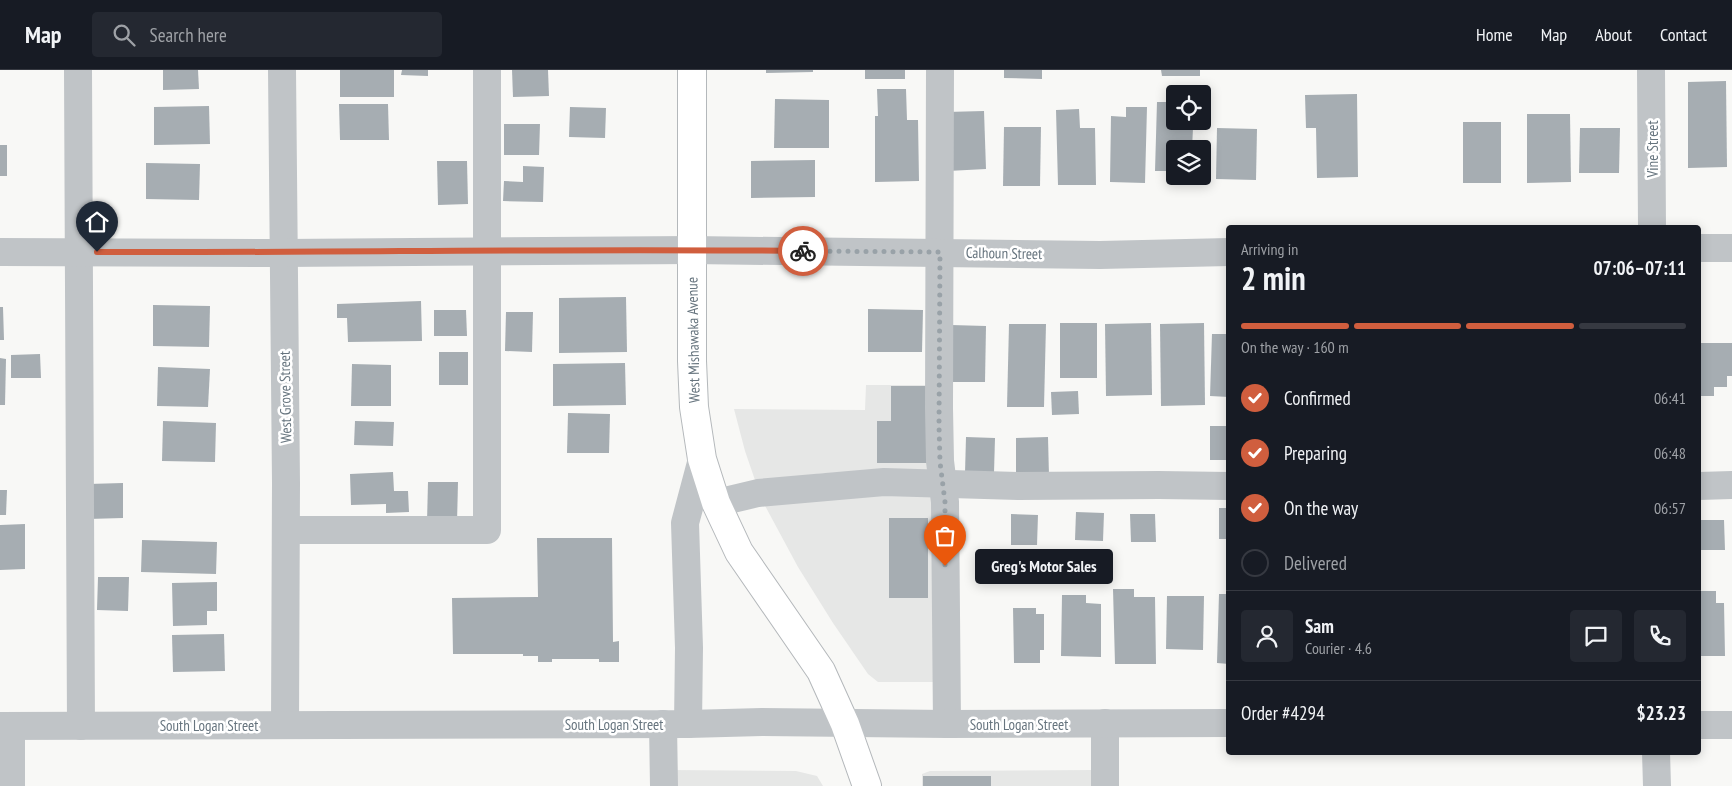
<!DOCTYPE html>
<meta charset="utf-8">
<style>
body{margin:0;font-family:"PT Sans Narrow",sans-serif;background:#242831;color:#f1f3f6;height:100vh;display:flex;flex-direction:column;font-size:19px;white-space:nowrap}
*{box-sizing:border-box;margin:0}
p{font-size:16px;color:#9ea1a6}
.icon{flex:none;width:28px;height:28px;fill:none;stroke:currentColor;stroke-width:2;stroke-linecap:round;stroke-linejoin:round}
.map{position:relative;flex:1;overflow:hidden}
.sheet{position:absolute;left:1226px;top:155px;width:475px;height:530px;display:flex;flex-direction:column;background:#171b24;border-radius:5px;box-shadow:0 2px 12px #0003}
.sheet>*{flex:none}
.fabs{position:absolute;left:1166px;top:15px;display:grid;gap:10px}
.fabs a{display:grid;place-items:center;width:45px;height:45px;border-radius:5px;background:#171b24;box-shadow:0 2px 12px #0003;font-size:25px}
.pin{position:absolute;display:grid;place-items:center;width:42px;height:42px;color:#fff;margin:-51px -21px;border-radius:50% 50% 50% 0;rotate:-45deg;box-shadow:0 0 5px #0007}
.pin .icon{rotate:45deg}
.courier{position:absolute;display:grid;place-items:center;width:50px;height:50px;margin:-25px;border:4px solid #d05e3e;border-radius:50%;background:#fff;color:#222;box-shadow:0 1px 6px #0007}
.bubble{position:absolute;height:35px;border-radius:5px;background:#171b24;box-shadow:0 2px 12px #0003;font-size:16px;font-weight:800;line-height:35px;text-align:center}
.summary em{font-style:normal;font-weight:800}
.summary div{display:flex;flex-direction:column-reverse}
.summary{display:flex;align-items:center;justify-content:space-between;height:85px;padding:0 15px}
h1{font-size:32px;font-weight:800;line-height:38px}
.bar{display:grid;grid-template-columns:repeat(4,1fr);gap:8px 5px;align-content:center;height:60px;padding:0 15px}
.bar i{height:6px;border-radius:4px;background:#363941}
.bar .on{background:#d05e3e}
.bar p{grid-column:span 4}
.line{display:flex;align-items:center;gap:12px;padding:0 15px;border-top:1px solid #363941}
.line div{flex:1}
.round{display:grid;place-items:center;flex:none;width:52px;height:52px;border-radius:5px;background:#242831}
ol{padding:0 15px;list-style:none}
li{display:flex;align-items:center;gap:15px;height:55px}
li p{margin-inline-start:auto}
li .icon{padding:5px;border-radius:50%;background:#d05e3e;color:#fff;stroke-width:4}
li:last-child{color:#9ea1a6}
li i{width:28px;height:28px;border:2px solid #363941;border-radius:50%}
header{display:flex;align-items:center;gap:30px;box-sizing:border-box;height:70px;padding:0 25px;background:#171b24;border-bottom:1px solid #363941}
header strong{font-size:24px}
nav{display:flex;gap:28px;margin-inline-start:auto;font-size:18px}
.search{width:350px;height:45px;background:#242831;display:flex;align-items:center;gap:12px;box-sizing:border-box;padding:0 18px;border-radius:5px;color:#9ea1a6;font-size:19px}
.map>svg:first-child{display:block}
.built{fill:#e6e7e6}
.building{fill:#a6adb2}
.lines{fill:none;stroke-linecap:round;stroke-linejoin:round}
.major-casing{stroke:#b4b8bb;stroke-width:30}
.minor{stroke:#c0c4c7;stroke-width:28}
.major{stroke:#fff;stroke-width:28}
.done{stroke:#99a2a8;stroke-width:5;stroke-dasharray:0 9}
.route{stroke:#d05e3e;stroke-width:6}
.labels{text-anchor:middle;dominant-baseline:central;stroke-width:5;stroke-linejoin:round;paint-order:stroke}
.street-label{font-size:15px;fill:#66747e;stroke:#fff}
</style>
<header>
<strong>Map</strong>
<div class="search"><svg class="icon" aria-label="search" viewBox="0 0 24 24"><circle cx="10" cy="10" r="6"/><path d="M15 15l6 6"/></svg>Search here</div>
<nav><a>Home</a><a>Map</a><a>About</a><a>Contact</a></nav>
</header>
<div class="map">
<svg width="1732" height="716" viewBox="0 0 1732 716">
<rect width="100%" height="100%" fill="#f8f8f6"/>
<!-- built -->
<g class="built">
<polygon points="866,315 929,315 931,402 824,403 756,413 745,381 734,339 865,340"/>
<polygon points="933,423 933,612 878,612 868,604 833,553 798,497 763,432 809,427"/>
<polygon points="671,700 796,701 817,706 823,716 671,716"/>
<polygon points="1093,700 1093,716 922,716 922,704 930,701"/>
</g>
<!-- building -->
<g class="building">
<polygon points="163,0 198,0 199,19 163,20"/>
<rect x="340" y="0" width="54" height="27"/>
<polygon points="402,0 428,0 428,6 401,5"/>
<polygon points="512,0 548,0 549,26 513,27"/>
<polygon points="766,0 813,0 813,2 766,3"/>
<rect x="865" y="0" width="40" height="9"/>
<polygon points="1004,0 1042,0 1042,9 1004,8"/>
<polygon points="1161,0 1200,0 1200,6 1162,6"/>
<polygon points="1726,11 1727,97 1688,98 1688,12"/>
<polygon points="877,19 906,19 907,50 918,50 919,111 875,112 875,46 878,46"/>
<polygon points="1357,24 1358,107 1317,108 1316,58 1306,58 1305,25"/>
<polygon points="775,29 829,30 829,78 774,78"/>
<polygon points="1157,32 1175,32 1175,51 1181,51 1181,57 1193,58 1192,79 1175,79 1175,101 1155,101"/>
<polygon points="339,34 388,34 389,70 340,70"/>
<polygon points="209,36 210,74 154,75 154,37"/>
<polygon points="570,37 606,38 605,68 569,67"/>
<polygon points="1126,37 1147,37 1145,113 1110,112 1111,46 1126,47"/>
<polygon points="1079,39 1080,58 1095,58 1096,115 1058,115 1056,40"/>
<polygon points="984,41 986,99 948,101 946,42"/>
<polygon points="1527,44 1570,44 1571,112 1527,113"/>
<rect x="1463" y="52" width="38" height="61"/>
<polygon points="504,54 540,54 539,85 504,85"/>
<polygon points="1004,57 1041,57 1040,116 1003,116"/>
<polygon points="1217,58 1257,59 1256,110 1216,109"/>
<polygon points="1580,58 1620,58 1619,103 1579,103"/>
<rect x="0" y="75" width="7" height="31"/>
<polygon points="815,90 815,127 751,128 751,91"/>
<polygon points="437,91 467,91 468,134 438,135"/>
<polygon points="146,93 200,94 199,130 146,129"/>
<polygon points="523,96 544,97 543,132 503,131 504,111 523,112"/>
<polygon points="626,227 627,282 559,283 559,228"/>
<polygon points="421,231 422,271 348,272 347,248 337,248 337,234"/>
<polygon points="153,235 210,236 209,277 153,276"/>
<polygon points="0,237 3,237 4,270 0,270"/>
<polygon points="868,239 923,240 922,282 868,282"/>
<polygon points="434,240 466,240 467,266 434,266"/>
<polygon points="506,242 533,242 532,282 505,281"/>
<rect x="1060" y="253" width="37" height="55"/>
<polygon points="1151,253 1152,325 1106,326 1105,254"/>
<polygon points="1204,253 1205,335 1161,336 1160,254"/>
<polygon points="1009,254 1046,254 1044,337 1007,337"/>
<polygon points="951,255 986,256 985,312 951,312"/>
<polygon points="1212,264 1229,264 1229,327 1210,326"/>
<polygon points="1699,273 1732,273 1732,306 1727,306 1727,317 1714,317 1714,326 1699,326"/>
<rect x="439" y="282" width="29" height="33"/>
<polygon points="40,284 41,308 11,308 11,285"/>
<polygon points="0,288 6,289 5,335 0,335"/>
<polygon points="625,293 626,335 553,336 553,294"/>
<polygon points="352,294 391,295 391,336 351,336"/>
<polygon points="158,297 210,299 208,337 157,336"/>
<polygon points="891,316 926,316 927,393 877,393 877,351 891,351"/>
<polygon points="1078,321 1079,344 1052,345 1051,322"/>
<polygon points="568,343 610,344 609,383 567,383"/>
<polygon points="163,351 216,353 215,392 162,391"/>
<polygon points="355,351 394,352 393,376 354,375"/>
<rect x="1210" y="356" width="19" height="34"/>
<polygon points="966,367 995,368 994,403 965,403"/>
<polygon points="1048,367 1049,406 1016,406 1016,368"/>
<polygon points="393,402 394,421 408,421 409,442 386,443 386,434 351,435 350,404"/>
<polygon points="428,412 458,412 457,453 427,452"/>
<polygon points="123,413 123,448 88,449 88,414"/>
<polygon points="0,420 7,420 6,445 0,445"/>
<rect x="1219" y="438" width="10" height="31"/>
<polygon points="1076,442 1104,443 1103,471 1075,470"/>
<polygon points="1011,444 1038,445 1037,475 1011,475"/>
<polygon points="1130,444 1155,444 1156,472 1131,472"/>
<rect x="889" y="448" width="39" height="80"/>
<polygon points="1699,450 1724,450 1725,480 1699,480"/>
<polygon points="25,454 25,499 0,500 0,455"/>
<polygon points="537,468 612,468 613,572 619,571 619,592 599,592 599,589 552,589 552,592 538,592 538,586 523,586 523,584 453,584 452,528 538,527"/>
<polygon points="142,470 217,472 216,504 141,502"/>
<polygon points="98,507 129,507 128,541 97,540"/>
<polygon points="217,512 217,541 207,541 207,555 173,556 172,513"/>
<polygon points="1113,519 1134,519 1134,527 1155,527 1156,594 1115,594"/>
<polygon points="1699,521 1716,521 1716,533 1724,533 1725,586 1699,586"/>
<polygon points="1219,524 1229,524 1229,594 1217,593"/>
<polygon points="1062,525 1086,525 1086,533 1101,534 1101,587 1061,586"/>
<polygon points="1167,526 1204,526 1203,580 1166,579"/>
<polygon points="1013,538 1036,538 1036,544 1044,544 1044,580 1040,580 1040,593 1014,593"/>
<polygon points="224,564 225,601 173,602 172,565"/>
<rect x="923" y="706" width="68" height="10"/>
</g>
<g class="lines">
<!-- major casing -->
<g class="major-casing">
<polyline id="major" points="692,0 692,291 694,337 702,389 716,433 739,482 821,601 845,654 867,716"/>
</g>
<!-- minor -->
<g class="minor">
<polyline points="78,0 81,656"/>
<polyline points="282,0 286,413 285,654"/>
<polyline points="940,0 939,338 940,391 945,432 947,654"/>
<polyline points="1651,0 1652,158"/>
<polyline points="1699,178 1732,178"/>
<polyline points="0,182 283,183 692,180 1100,185 1229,182"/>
<polyline points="1699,416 1732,415"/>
<polyline points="716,433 758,423 884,412 1018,416 1159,415 1229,416"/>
<polyline points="286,460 487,460 487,0"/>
<polyline points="1105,653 1105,716"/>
<polyline points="663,654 664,716"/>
<polyline points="688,654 689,578 685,453 702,389"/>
<polyline points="1699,655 1732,655"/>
<polyline points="0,656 688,654 762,652 947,654 1229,653"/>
<polyline points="1656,682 1657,716"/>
<polyline points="11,716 11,656"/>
</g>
<!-- major -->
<use href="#major" class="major"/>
</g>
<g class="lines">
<!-- done -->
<polyline class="done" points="803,181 940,182 939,356 940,392 945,432 945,496"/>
<!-- route -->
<path class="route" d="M 97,182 C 333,183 568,178 803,181"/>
</g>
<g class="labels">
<!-- street labels -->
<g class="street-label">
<text transform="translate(1652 79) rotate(-90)">Vine Street</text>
<text transform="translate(1004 183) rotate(1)">Calhoun Street</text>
<text transform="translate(693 270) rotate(-91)">West Mishawaka Avenue</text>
<text transform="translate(285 327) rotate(-91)">West Grove Street</text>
<text x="614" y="654">South Logan Street</text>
<text x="1019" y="654">South Logan Street</text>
<text x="209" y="655">South Logan Street</text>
</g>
</g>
</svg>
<div class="fabs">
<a><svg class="icon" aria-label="locate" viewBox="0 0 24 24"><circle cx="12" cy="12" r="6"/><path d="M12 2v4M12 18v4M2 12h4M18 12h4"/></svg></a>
<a><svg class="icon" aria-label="layers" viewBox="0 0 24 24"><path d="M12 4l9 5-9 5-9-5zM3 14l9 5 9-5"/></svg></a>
</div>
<div class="pin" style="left:945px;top:496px;background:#ea580c"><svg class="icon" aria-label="bag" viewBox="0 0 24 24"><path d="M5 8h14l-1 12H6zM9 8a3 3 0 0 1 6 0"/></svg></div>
<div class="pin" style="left:97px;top:182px;background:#1f2937"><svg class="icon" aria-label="home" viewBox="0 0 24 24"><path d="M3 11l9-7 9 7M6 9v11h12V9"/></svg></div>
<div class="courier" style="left:803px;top:181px"><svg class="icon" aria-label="bike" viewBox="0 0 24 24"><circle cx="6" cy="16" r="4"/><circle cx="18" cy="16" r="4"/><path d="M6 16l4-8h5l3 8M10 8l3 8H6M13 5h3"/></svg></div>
<div class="bubble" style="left:975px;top:479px;width:138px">Greg's Motor Sales</div>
<section class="sheet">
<div class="summary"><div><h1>2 min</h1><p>Arriving in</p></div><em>07:06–07:11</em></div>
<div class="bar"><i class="on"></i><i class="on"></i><i class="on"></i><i></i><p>On the way · 160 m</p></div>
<ol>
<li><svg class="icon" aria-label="check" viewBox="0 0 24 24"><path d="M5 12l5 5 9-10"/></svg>Confirmed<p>06:41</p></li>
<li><svg class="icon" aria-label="check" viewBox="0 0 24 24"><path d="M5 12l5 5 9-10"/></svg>Preparing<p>06:48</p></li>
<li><svg class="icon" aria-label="check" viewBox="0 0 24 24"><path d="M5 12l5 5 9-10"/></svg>On the way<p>06:57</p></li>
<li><i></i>Delivered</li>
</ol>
<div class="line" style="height:90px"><a class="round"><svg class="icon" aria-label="person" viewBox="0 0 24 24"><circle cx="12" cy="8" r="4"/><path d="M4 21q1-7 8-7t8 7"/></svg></a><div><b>Sam</b><p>Courier · 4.6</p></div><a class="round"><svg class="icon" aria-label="chat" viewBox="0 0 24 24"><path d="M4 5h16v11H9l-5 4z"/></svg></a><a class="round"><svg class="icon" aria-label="phone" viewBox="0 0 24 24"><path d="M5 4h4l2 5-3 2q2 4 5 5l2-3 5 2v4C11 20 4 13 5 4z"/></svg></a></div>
<div class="line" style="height:65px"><div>Order #4294</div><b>$23.23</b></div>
</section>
</div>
